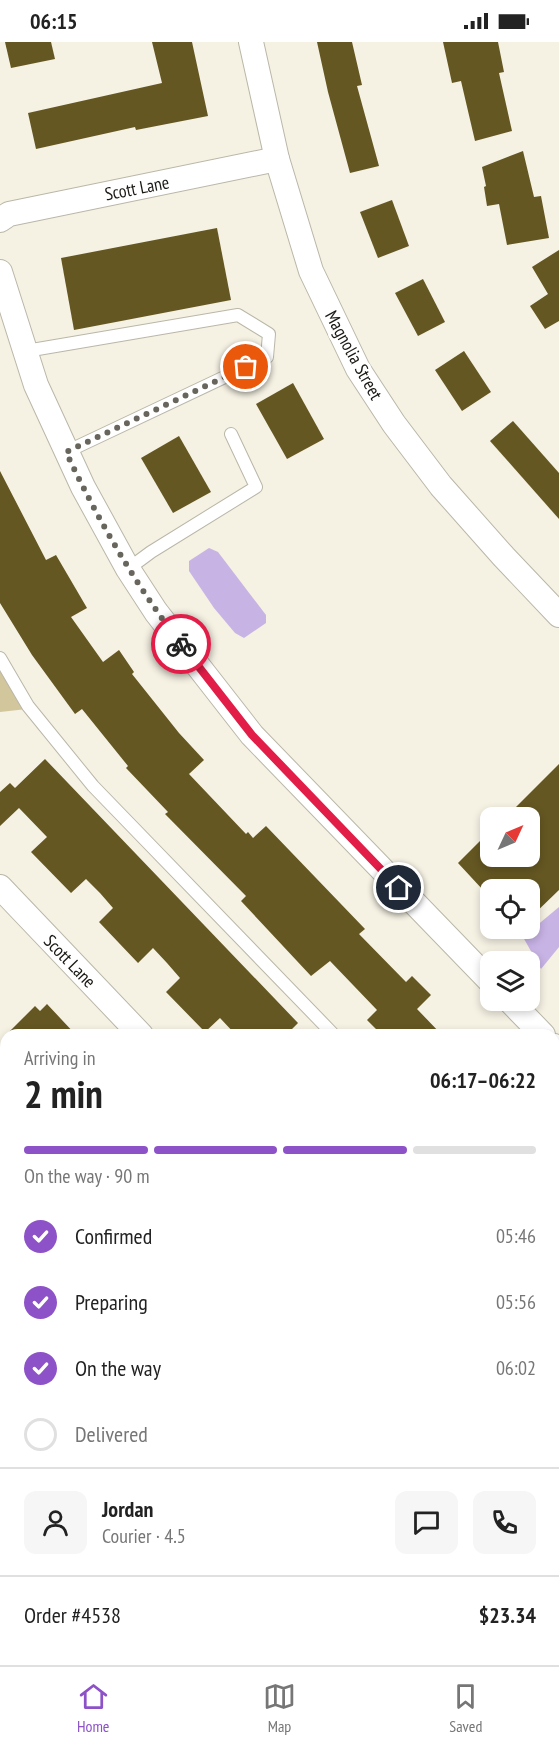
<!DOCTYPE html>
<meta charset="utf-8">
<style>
body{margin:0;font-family:"PT Sans Narrow",sans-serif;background:#f6f6f6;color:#222;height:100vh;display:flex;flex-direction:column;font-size:22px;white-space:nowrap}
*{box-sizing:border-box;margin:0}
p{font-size:20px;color:#767676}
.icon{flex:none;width:33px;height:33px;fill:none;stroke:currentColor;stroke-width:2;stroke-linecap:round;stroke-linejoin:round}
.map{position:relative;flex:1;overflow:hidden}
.panel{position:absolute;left:0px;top:987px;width:560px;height:636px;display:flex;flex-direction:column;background:#fff;border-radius:18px 18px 0 0;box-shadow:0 3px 9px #0003}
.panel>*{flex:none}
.needle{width:39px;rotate:46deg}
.controls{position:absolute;left:480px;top:765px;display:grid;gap:12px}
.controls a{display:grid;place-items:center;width:60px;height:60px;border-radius:12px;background:#fff;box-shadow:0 3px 9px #0003;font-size:30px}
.pin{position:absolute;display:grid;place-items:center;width:51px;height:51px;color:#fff;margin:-26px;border:3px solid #fff;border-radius:50%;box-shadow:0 2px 6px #0007}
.courier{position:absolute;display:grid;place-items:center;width:60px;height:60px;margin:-30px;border:4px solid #e11d48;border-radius:50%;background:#fff;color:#222;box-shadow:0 2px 8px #0007}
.overview em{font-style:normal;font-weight:700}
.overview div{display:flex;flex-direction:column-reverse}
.overview{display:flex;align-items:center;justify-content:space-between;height:102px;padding:0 24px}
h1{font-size:39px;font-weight:700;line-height:45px}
.bar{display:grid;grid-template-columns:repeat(4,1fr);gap:9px 6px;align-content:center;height:72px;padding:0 24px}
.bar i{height:8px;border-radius:4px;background:#e0e0e0}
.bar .current{background:#8d52c8}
.bar p{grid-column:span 4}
.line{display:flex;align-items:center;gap:15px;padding:0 24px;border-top:2px solid #e0e0e0}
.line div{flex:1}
.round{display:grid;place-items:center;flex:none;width:63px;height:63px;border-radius:12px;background:#f6f6f6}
ol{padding:0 24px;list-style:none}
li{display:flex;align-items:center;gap:18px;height:66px}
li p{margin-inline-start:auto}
li .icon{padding:6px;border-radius:50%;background:#8d52c8;color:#fff;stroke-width:4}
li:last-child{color:#767676}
li i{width:33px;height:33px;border:3px solid #e0e0e0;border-radius:50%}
.status{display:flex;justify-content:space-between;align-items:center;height:42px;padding:0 30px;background:#fff;direction:ltr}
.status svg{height:16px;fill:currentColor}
.menu{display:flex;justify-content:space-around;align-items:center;height:84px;border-top:2px solid #e0e0e0;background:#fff;font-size:16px;color:#767676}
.menu a{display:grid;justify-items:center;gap:3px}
.menu .current{color:#8d52c8}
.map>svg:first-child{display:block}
.green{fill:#d1c69c}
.water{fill:#c8b3e5}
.building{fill:#645722}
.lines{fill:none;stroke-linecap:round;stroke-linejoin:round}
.service-casing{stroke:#bab7a9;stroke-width:14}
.minor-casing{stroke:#bab7a9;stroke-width:26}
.path{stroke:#98958b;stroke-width:4;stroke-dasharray:1.5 4.5;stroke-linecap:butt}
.service{stroke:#fff;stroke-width:12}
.minor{stroke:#fff;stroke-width:24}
.done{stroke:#67655c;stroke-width:6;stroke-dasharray:0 10.8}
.route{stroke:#e11d48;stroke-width:8}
.labels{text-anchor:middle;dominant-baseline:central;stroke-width:6;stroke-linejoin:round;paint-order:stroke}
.street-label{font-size:18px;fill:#1a1914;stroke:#fff}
</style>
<div class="status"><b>06:15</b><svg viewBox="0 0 49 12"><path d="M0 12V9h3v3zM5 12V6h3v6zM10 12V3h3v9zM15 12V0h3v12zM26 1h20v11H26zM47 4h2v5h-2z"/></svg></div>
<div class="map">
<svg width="559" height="1623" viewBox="0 0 559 1623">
<rect width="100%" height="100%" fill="#f5f1e3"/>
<!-- green -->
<g class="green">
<polygon points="0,620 27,667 0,670"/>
<polygon points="149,1617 285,1617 291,1623 129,1623 146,1620"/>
</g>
<!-- water -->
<g class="water">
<polygon points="209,506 218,510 266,573 266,581 244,596 235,591 214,566 189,529 189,519"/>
<polygon points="559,865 559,905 541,927 523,895"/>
</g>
<!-- building -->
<g class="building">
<polygon points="5,0 51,0 55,17 11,26"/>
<polygon points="152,0 192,0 208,74 136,88 135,85 36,107 28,71 162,41"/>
<polygon points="317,0 352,0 362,43 357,44 379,124 350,131 328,50"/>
<polygon points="443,0 498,0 504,30 499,31 512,89 475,99 461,39 452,41"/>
<polygon points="523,109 534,155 541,154 549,196 507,203 499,162 487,164 484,145 486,144 482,125"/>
<polygon points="392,158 409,204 378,216 360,170"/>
<polygon points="217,186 231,258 74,288 61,216"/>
<polygon points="559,208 559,279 545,287 530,264 548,252 532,225"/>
<polygon points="423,237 445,280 418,294 395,251"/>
<polygon points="464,309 491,350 462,369 435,328"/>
<polygon points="293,341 324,397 287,417 256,362"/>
<polygon points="513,379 559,431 559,477 490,399"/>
<polygon points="179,394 211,450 173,471 141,416"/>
<polygon points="0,429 46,518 56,513 87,566 71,575 103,620 119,608 134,630 132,632 179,691 204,718 189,732 246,792 248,790 253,796 266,784 365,887 359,892 406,940 412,934 431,953 417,967 442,993 382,993 367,978 377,968 330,919 311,934 241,859 246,854 165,772 168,770 126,726 128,724 82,667 75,672 32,613 0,561"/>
<polygon points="45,717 298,981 286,993 236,993 220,976 205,990 166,950 180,936 167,921 153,906 138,921 99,880 113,866 100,851 86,837 71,851 31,810 47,795 19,766 0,784 0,750 10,741 15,746"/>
<polygon points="559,722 559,848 530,876 530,848 483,848 458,821 490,789 490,814 530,814 530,776 505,776"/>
<polygon points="47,962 76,993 6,993 35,964 40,969"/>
</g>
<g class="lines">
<!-- service casing -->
<g class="service-casing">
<g id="service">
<polyline points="26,309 238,273 269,292 267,315 66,410"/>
<polyline points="128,527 151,510 256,445 231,392"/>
<polyline points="0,616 28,664 93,744 334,993"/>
<polyline points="554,1240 559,1246"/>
<polyline points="0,1427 6,1422"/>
</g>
</g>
<!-- minor casing -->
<g class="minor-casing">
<g id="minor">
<polyline points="251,0 277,117 311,229 358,327 394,382 441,444 504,515 559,573"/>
<polyline points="0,178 9,172 277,117"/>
<polyline points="0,230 36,343 83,445 128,527 156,570 252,693 490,939"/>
<polyline points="0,845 141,993"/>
<polyline points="509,958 543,993"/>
<polyline points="554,1004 559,1010"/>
<polyline points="554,1175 559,1170"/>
<polyline points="0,1271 6,1270"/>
<polyline points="554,1477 559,1482"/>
<polyline points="465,1617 470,1623"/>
</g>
</g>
<!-- path -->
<polyline class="path" points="164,1623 168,1617"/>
<!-- service -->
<use href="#service" class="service"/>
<!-- minor -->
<use href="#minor" class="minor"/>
</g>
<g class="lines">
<!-- done -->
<path class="done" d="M 181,602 C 135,542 98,478 66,410 L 246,325"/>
<!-- route -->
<polyline class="route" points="181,602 252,693 399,846"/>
</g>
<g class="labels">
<!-- street labels -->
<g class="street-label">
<text transform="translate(137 146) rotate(-11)">Scott Lane</text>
<text transform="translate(354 313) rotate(61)">Magnolia Street</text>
<text transform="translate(70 919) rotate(46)">Scott Lane</text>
</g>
</g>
</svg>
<div class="controls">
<a><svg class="needle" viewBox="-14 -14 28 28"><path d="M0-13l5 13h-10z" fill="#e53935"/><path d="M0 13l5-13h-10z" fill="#767676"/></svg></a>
<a><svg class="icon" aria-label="locate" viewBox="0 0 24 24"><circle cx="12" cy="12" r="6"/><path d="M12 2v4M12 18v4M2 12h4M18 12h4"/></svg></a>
<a><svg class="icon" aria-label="layers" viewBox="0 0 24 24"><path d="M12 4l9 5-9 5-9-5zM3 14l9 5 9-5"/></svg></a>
</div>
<div class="pin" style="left:246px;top:325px;background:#ea580c"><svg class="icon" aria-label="bag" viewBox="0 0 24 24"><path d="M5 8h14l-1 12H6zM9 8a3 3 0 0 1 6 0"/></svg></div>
<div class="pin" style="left:399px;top:846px;background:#1f2937"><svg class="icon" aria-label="home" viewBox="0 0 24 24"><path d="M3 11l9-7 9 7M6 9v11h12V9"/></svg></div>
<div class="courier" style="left:181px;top:602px"><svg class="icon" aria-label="bike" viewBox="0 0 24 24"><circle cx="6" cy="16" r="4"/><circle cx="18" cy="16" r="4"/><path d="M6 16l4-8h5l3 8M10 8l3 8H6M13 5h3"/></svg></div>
<section class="panel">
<div class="overview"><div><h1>2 min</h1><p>Arriving in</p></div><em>06:17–06:22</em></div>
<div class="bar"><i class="current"></i><i class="current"></i><i class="current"></i><i></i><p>On the way · 90 m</p></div>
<ol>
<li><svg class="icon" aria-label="check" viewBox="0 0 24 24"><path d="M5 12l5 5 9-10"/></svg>Confirmed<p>05:46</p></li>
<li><svg class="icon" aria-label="check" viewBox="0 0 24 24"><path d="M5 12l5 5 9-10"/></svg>Preparing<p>05:56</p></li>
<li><svg class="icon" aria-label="check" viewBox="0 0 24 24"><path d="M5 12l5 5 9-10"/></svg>On the way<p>06:02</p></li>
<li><i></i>Delivered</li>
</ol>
<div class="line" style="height:108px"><a class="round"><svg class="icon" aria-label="person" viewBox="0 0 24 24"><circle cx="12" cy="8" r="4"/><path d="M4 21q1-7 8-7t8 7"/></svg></a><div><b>Jordan</b><p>Courier · 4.5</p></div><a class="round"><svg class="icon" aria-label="chat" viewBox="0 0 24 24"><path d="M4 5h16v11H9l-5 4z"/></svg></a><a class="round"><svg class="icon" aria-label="phone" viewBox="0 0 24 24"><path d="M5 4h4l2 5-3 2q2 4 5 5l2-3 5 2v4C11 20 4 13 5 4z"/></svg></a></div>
<div class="line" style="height:78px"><div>Order #4538</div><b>$23.34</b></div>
</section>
</div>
<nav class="menu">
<a class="current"><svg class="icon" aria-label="home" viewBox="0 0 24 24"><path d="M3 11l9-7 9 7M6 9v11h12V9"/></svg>Home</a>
<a><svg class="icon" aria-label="map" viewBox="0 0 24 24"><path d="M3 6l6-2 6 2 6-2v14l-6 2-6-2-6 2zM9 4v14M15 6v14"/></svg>Map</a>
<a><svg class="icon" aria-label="saved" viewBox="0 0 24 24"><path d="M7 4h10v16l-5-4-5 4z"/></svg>Saved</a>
</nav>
